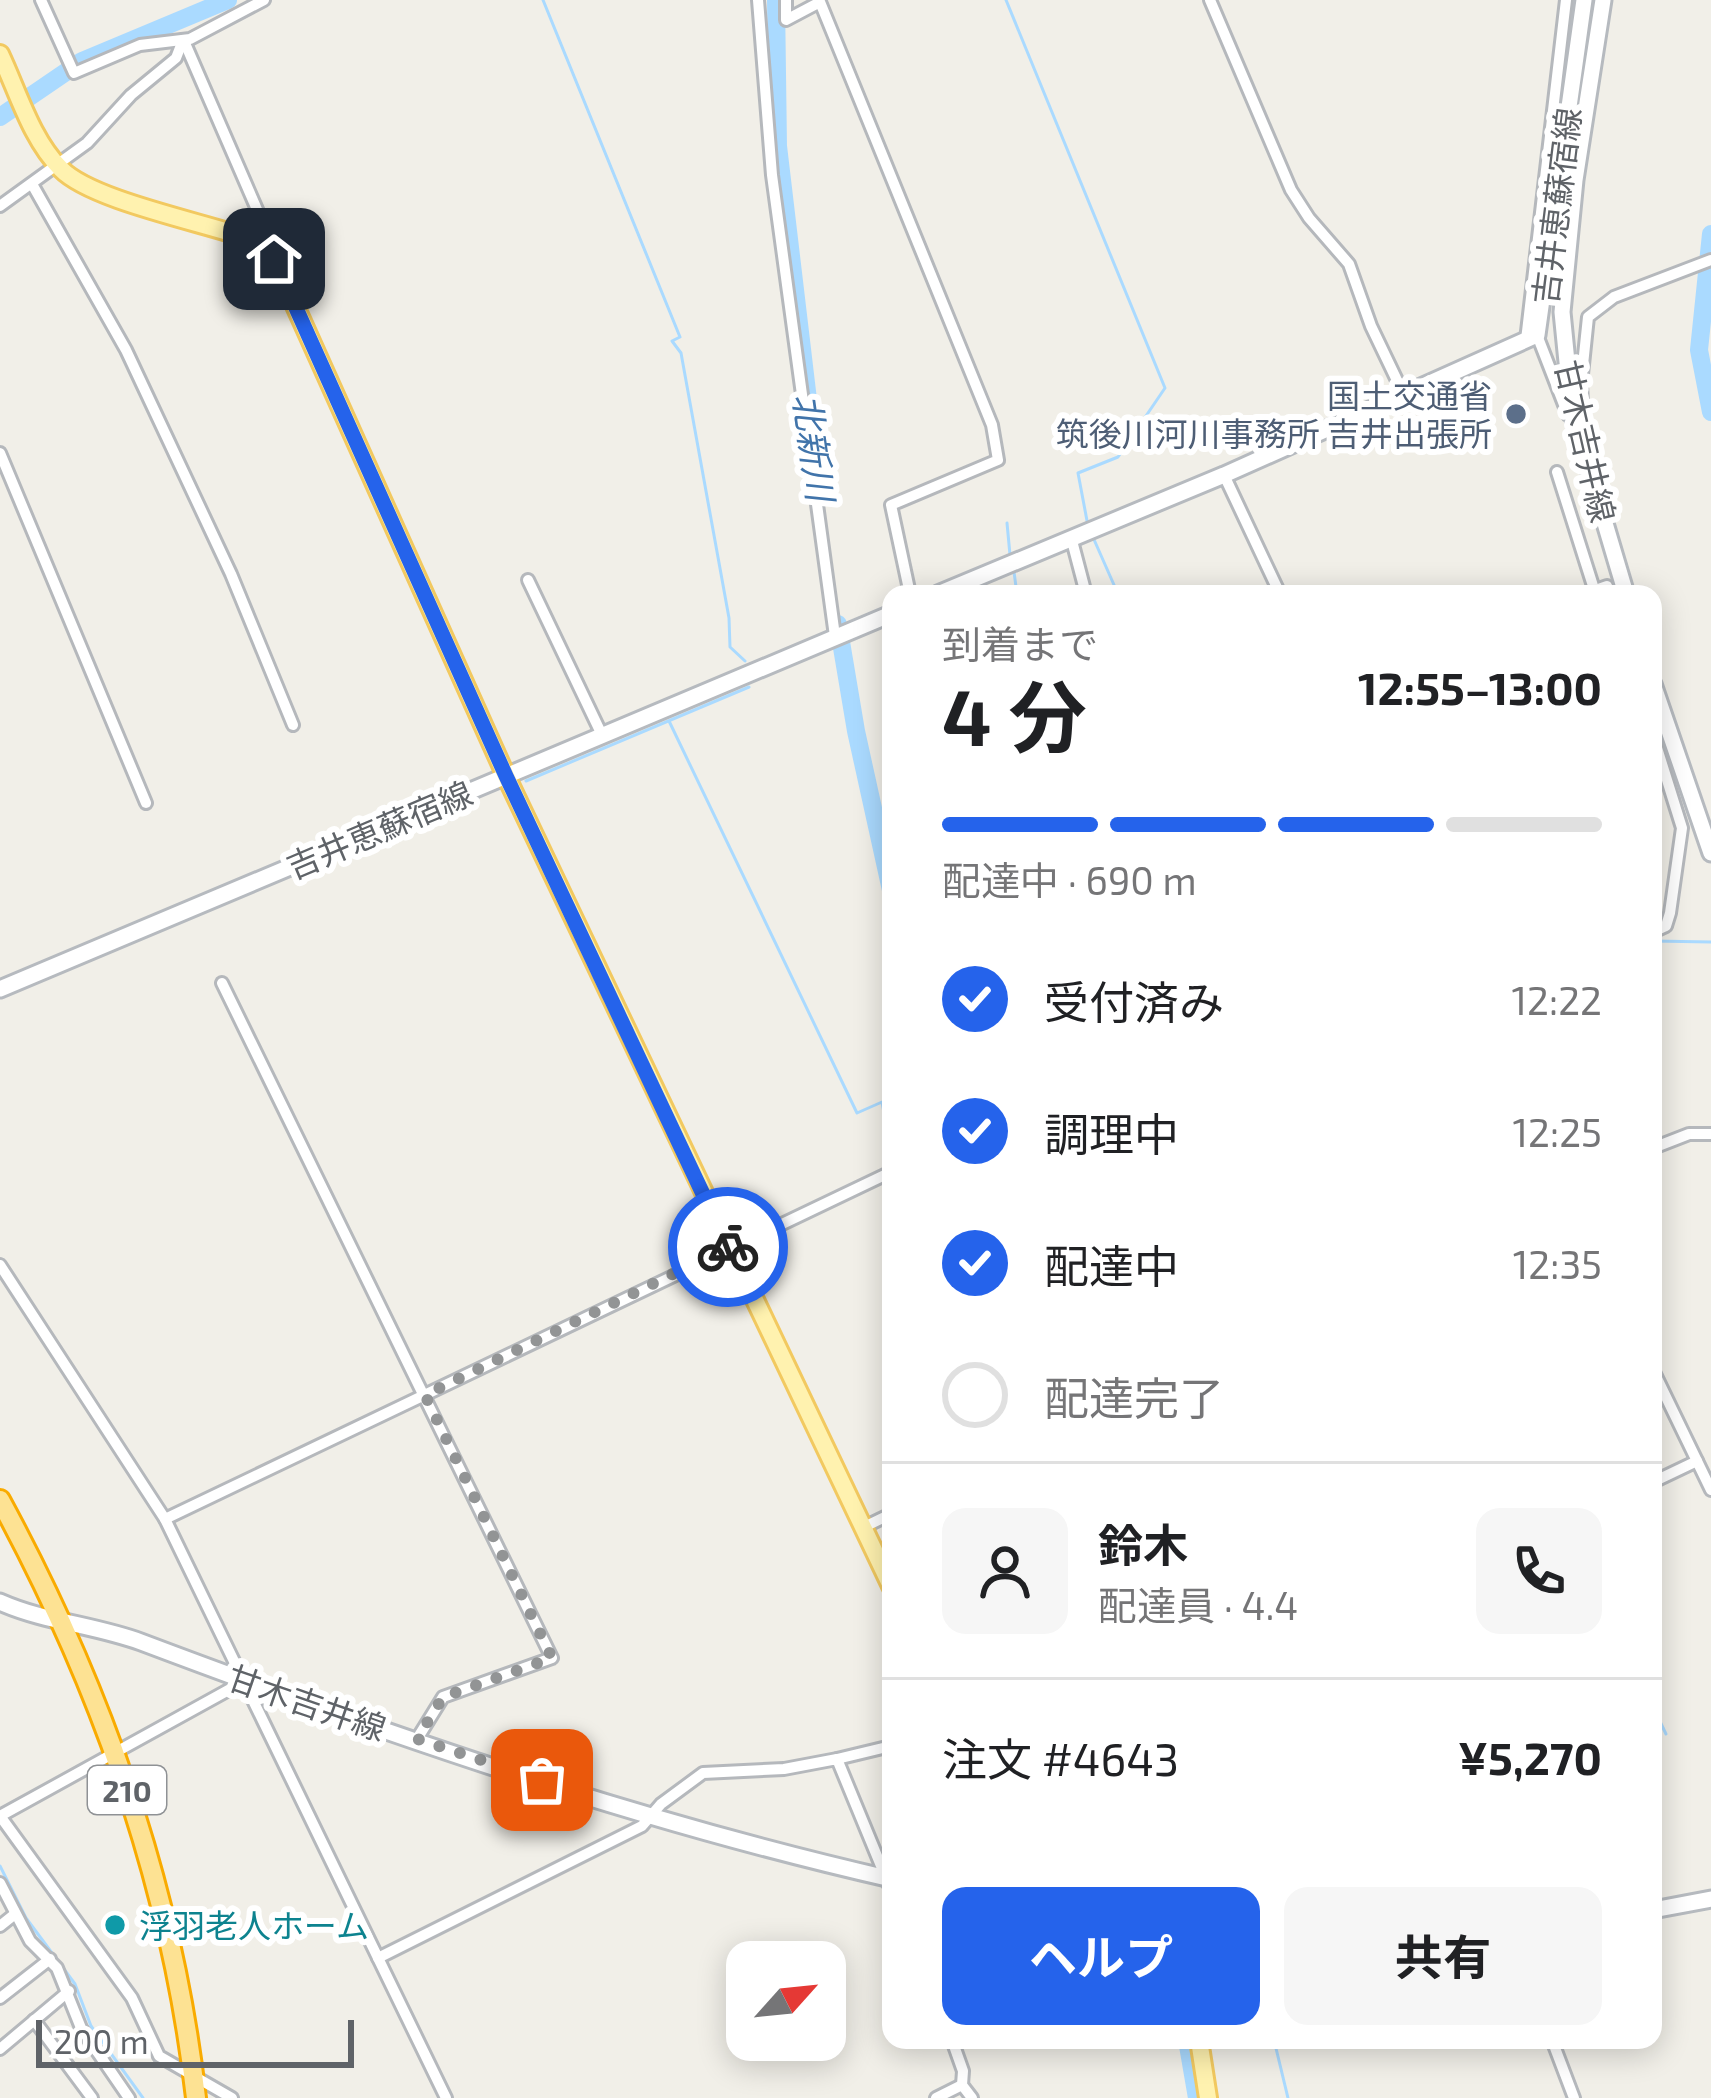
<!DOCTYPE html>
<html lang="ja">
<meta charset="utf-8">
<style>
body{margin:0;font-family:"Exo 2","Noto Sans JP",sans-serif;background:#f6f6f6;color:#202124;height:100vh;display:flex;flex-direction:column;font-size:45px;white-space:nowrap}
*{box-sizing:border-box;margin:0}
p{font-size:39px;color:#757577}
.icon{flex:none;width:66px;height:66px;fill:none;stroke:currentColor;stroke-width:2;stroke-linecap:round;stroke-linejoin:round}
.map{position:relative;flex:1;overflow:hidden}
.details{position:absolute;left:882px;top:585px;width:780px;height:1464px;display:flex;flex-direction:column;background:#fff;border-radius:24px;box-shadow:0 6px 30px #0003}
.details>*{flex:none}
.needle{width:78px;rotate:63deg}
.tools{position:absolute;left:726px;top:1941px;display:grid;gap:24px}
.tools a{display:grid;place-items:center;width:120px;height:120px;border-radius:24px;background:#fff;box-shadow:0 6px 30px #0003;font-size:60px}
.scale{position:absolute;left:36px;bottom:30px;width:318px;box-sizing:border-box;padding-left:12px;border:6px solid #5f6368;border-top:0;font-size:33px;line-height:42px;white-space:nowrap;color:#5f6368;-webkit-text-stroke:9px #fff;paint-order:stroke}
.pin{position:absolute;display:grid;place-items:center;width:102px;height:102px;color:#fff;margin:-51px;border-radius:24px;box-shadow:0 6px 18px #0006}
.courier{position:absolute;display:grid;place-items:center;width:120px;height:120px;margin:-60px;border:9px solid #2563eb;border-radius:50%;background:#fff;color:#222;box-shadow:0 3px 15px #0007}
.head em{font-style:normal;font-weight:700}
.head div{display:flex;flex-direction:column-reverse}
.head{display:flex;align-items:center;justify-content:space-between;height:204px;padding:0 60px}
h1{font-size:78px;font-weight:700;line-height:90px}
.bar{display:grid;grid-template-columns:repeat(4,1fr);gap:18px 12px;align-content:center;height:144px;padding:0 60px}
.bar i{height:15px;border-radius:9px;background:#e0e0e0}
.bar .active{background:#2563eb}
.bar p{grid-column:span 4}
.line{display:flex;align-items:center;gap:30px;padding:0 60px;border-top:3px solid #e0e0e0}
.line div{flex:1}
.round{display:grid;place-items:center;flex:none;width:126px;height:126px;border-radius:24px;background:#f6f6f6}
ol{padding:0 60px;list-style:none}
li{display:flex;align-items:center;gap:36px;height:132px}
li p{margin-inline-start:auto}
li .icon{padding:12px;border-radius:50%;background:#2563eb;color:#fff;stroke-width:4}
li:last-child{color:#757577}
li i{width:66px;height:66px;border:6px solid #e0e0e0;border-radius:50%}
.cta{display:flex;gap:24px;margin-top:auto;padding:24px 60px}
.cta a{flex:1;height:138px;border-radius:24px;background:#2563eb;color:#fff;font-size:48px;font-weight:700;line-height:138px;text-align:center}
.cta a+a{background:#f6f6f6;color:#202124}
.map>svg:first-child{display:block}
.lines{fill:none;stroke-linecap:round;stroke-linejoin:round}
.stream{stroke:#aadaff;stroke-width:3}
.river{stroke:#aadaff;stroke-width:18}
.street-casing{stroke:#b5b8bc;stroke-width:16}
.secondary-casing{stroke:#b6babf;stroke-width:21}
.primary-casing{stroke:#f2c960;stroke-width:22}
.highway-casing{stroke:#f9ab00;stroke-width:24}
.street{stroke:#fff;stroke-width:10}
.secondary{stroke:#fff;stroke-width:15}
.primary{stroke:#fff2af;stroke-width:16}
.highway{stroke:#fde293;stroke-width:18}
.done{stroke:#929495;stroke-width:12;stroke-dasharray:0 21.6}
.route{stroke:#2563eb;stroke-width:15}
.service-dot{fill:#5c6f8a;stroke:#fff;stroke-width:4.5}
.culture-dot{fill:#0f9aa8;stroke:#fff;stroke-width:4.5}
.labels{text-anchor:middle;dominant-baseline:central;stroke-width:12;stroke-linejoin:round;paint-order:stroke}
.shield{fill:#fff;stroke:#8f9295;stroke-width:3}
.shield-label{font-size:30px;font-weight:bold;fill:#5f6368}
.street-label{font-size:33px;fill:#5f6368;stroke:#fff}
.service-label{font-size:33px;fill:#4e5e75;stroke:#fff;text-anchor:end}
.culture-label{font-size:33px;fill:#0d838f;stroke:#fff;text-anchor:start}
.water-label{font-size:36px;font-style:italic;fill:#4174aa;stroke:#fff}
</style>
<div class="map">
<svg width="1711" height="2098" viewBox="0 0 1711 2098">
<rect width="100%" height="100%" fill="#f1efe8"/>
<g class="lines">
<!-- stream -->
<g class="stream">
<polyline points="543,0 680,337 672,341 681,353 729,618 730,647 745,661"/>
<polyline points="1006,0 1165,388 1118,457 1078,473 1088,526"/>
<polyline points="1233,480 1272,565"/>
<polyline points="1007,523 1010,555"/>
<polyline points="1092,535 1118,594"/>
<polyline points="1014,572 1017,594"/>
<polyline points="669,721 857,1113 882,1102 891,1150"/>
<polyline points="526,781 749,687"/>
<polyline points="1653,941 1711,942"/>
<polyline points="1653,1707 1666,1734"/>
<polyline points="0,1866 26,1918 75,1984 91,2026 143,2098"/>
<polyline points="1274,2040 1288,2098"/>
</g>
<!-- river -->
<g class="river">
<polyline points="776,0 778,146 813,442"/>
<polyline points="0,117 82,61 228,0"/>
<polyline points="1711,234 1699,350 1711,412"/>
<polyline points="838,624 856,731 891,890"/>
<polyline points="1187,2040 1197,2098"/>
</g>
<!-- street casing -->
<g class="street-casing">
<g id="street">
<polyline points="41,0 74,73 140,45 190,39 264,0"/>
<polyline points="758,0 772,175 835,636"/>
<polyline points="786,0 786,20 820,2 992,425 998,460 891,505 910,594"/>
<polyline points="1210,0 1291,190 1309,218 1349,264 1371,326 1404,395"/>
<polyline points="184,41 262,221 262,243"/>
<polyline points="32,184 126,350 231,574 293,725"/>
<polyline points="0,206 87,143 131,95 176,58 183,40"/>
<polyline points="1537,335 1568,415"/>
<polyline points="1526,340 1566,0"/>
<polyline points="1584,435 1581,384 1588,317 1614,297 1711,260"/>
<polyline points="0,453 146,803"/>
<polyline points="1557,472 1594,589"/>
<polyline points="1224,475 1280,594"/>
<polyline points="1071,537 1086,594"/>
<polyline points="528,580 602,735"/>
<polyline points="1584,594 1607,586 1610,594"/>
<polyline points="1653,735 1682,828 1670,913 1666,926 1653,932"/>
<polyline points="222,983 552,1658 443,1697 417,1739"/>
<polyline points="1653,1148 1689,1134 1711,1134"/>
<polyline points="0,1265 165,1519 446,2098"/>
<polyline points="1653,1370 1711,1490"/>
<polyline points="1653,1482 1697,1461"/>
<polyline points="165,1519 891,1172"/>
<polyline points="862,1528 891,1514"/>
<polyline points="837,1759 891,1746"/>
<polyline points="0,1816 132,1998 159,2056 232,2098"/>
<polyline points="0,1816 243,1682"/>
<polyline points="0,1883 30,1941 57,1968 81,2028 129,2098"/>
<polyline points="0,1926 15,1914"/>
<polyline points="378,1958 642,1826 661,1804 703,1773 784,1769 837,1759 891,1890"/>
<polyline points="0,1998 50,1959"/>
<polyline points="34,2020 92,2098"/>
<polyline points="952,2040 963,2071 962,2085 972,2098"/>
<polyline points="1552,2040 1574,2098"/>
<polyline points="0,2049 69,1991"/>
<polyline points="936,2098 962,2085"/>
</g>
</g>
<!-- secondary casing -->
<g class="secondary-casing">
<g id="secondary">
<polyline points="1603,0 1575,180 1562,312 1572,412 1626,594"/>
<polyline points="938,594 1224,475 1537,335 1584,0"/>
<polyline points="1653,684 1711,853"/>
<polyline points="0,989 891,614"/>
<path d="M 0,1602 C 45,1622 95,1625 141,1642 C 385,1734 637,1821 891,1879"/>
<polyline points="1653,1910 1711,1899"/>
</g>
</g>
<!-- primary casing -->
<g class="primary-casing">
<g id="primary">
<path d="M 0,54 C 18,92 31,139 61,169 C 93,202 213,224 262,243 L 274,259 L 506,776 L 891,1586"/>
<polyline points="1199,2040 1208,2098"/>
</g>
</g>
<!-- highway casing -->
<g class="highway-casing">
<path id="highway" d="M 0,1500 C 101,1686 172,1887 196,2098"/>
</g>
<!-- street -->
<use href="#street" class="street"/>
<!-- secondary -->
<use href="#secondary" class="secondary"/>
<!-- primary -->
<use href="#primary" class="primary"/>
<!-- highway -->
<use href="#highway" class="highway"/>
</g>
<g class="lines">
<!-- done -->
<polyline class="done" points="542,1780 417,1739 443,1697 552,1658 425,1395 728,1247"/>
<!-- route -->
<polyline class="route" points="274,259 506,776 728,1247"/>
</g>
<!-- markers -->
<circle class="service-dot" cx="1516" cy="414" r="12"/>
<circle class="culture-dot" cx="115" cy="1925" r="12"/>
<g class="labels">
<!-- shield labels -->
<rect class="shield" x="88" y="1766" width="78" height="48" rx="9"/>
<g class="shield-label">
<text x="127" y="1790">210</text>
</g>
<!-- street labels -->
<g class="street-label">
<text transform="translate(1556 206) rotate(-83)">吉井恵蘇宿線</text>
<text transform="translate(1586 441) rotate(77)">甘木吉井線</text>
<text transform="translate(379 829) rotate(-23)">吉井恵蘇宿線</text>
<text transform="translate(307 1702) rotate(19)">甘木吉井線</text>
</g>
<!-- service labels -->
<g class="service-label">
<text x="1492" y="395">国土交通省<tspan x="1492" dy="38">筑後川河川事務所 吉井出張所</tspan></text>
</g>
<!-- culture labels -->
<g class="culture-label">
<text x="139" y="1925">浮羽老人ホーム</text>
</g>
<!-- water labels -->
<g class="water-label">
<text transform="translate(815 447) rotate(82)">北新川</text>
</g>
</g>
</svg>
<div class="tools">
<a><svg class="needle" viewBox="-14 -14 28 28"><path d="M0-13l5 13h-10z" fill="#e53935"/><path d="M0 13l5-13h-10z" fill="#757577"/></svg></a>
</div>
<div class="scale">200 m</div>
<div class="pin" style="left:542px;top:1780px;background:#ea580c"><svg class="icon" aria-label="bag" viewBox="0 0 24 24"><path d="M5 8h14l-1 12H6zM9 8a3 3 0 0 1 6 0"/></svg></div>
<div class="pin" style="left:274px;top:259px;background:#1f2937"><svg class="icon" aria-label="home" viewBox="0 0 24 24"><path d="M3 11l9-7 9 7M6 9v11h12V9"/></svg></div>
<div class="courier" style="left:728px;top:1247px"><svg class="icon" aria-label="bike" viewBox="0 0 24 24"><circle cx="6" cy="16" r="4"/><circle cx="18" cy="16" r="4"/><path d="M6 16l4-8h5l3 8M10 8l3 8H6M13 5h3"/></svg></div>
<section class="details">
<div class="head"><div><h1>4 分</h1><p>到着まで</p></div><em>12:55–13:00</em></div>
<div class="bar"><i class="active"></i><i class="active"></i><i class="active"></i><i></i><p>配達中 · 690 m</p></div>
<ol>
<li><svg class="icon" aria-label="check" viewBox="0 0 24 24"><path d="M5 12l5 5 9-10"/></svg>受付済み<p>12:22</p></li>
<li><svg class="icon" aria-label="check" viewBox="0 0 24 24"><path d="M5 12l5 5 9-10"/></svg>調理中<p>12:25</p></li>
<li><svg class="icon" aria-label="check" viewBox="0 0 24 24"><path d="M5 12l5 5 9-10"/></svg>配達中<p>12:35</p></li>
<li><i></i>配達完了</li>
</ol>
<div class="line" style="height:216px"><a class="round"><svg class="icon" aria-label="person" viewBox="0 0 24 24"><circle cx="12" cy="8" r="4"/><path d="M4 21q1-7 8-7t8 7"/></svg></a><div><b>鈴木</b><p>配達員 · 4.4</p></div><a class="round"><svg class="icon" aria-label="phone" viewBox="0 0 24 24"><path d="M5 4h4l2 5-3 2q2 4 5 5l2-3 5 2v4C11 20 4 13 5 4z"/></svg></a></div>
<div class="line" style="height:156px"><div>注文 #4643</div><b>¥5,270</b></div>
<div class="cta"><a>ヘルプ</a><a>共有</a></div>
</section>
</div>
